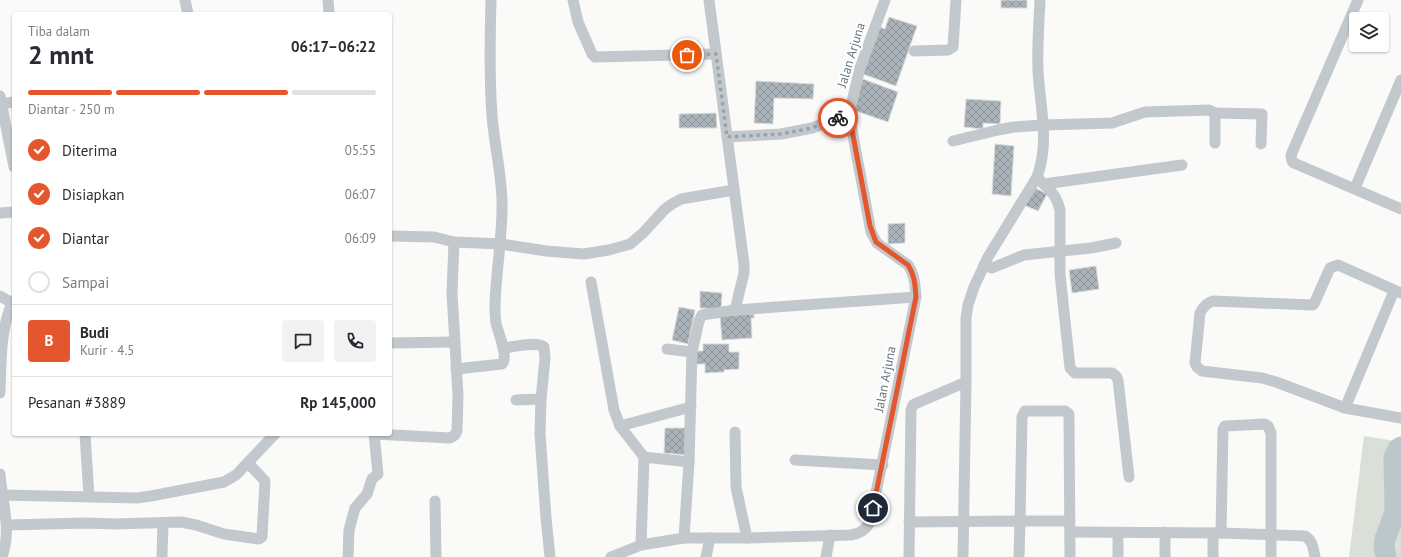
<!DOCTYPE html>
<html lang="id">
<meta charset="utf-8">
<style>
body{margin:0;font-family:"PT Sans",sans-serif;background:#f2f2f3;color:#2b2b33;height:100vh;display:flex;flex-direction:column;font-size:15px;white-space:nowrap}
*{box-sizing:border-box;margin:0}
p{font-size:13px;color:#7c7c81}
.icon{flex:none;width:22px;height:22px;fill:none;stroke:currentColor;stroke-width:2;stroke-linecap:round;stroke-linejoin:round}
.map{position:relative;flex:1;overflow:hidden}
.panel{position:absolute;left:12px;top:12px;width:380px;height:424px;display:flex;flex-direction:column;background:#fff;border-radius:4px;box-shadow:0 1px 3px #0004}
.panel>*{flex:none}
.tools{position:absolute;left:1349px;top:12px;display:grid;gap:8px}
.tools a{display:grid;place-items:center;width:40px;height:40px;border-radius:4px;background:#fff;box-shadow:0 1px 3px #0004;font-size:20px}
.pin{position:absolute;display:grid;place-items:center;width:34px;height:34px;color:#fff;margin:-17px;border:2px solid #fff;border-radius:50%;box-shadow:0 1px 4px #0007}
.courier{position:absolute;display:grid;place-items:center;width:40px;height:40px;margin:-20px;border:3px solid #e4572e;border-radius:50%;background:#fff;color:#222;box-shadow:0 1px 5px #0007}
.summary em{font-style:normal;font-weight:600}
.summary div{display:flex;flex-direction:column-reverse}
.summary{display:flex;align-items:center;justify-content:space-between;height:68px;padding:0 16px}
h1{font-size:26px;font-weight:600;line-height:30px}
.bar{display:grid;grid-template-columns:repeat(4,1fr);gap:6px 4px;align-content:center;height:48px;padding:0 16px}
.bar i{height:5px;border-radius:3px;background:#e1e1e2}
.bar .active{background:#e4572e}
.bar p{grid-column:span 4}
.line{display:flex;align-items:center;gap:10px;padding:0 16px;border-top:1px solid #e1e1e2}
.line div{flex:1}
.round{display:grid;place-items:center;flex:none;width:42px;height:42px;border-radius:4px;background:#f2f2f3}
ol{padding:0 16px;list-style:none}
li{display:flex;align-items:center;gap:12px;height:44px}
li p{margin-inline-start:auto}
li .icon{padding:4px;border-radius:50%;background:#e4572e;color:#fff;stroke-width:4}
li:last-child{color:#7c7c81}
li i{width:22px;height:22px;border:2px solid #e1e1e2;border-radius:50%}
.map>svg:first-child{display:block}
.grass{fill:#dadfd7}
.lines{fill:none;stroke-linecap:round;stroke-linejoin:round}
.river{stroke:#bbc7cb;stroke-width:21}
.building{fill:url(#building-cross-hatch);stroke:#dcdcda}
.minor{stroke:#c3c8cc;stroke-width:11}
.done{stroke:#99a4ac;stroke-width:4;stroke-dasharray:0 7.2}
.route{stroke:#e4572e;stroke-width:5}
.labels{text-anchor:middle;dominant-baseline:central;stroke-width:4;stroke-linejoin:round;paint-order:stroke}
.street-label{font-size:13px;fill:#657683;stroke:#fff}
</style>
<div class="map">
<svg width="1401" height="557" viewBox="0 0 1401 557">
<defs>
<pattern id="building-cross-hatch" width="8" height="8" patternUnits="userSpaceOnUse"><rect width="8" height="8" fill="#aab3b9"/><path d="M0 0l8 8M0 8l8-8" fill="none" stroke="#8e969c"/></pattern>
</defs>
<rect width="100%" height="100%" fill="#fafaf8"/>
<!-- grass -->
<polygon class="grass" points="1364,436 1401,442 1401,557 1349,557"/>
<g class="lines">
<!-- river -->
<polyline class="river" points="1386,557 1384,547 1385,539 1393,518 1395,509 1394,457 1398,449 1401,447"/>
</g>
<!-- building -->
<g class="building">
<rect x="1001" y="0" width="26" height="8"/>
<polygon points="889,17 917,26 896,86 863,74 880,27 885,29"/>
<polygon points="863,79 898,92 888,122 853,110"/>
<polygon points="756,81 814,84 813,99 774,98 773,124 754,123"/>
<polygon points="966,99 1001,101 1000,124 983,123 983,129 964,127"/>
<polygon points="716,113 717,128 679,128 679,114"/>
<polygon points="995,144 1014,146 1011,196 992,194"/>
<polygon points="1033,187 1047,194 1038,211 1024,205"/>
<polygon points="905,223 905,243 888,244 888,224"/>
<polygon points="1096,266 1099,289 1072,293 1069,270"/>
<polygon points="700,291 722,293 721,309 700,308"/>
<polygon points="679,307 695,310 688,344 672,340"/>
<polygon points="754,314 754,318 751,318 752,338 722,340 720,316"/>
<polygon points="703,344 729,344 729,352 739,352 739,369 724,370 724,372 705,373 705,364 696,364 696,351 703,351"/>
<polygon points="665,428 689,428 687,455 664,453"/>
</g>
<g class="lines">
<!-- minor -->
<g class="minor">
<polyline points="185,0 188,14"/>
<polyline points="328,0 329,14"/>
<polyline points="573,0 578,22 592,54 595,57 716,54"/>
<polyline points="709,0 744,264 744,273 735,310"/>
<polyline points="1358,0 1291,155 1292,161 1294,163 1401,209"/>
<polyline points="914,51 948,50 953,47 956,0"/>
<polyline points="0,96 14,167"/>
<polyline points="1,104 14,102"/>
<polyline points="1215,113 1262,114 1261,144"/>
<polyline points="727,137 781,134 812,128 849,114"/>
<polyline points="953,141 998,130 1014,127 1044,125 1112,123 1145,112 1209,110 1215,113 1215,143"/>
<path d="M 1037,177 C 1048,189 1056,193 1060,210 L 1060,274 L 1070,368 L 1075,373 L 1112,373 L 1116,376 L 1118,380 L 1129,477"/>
<polyline points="1044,184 1182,165"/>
<polyline points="1355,188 1401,80"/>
<polyline points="0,213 14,212"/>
<polyline points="390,236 434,237 454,242 501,244 546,251 584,254 609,250 630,244 643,233 665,209 672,204 681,199 734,190"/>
<polyline points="984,265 992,268 1024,255 1091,248 1116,243"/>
<polyline points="591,282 614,410 620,426 644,457"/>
<path d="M 1394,291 L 1345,408 L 1276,382 L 1262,378 L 1202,371 L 1197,367 L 1195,363 L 1200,313 C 1203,307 1206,303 1213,301 L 1312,305 L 1314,304 L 1330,268 L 1338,265 L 1401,293"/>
<polyline points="0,296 12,303"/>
<polyline points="390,343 455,342"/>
<path d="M 503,348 C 513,347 536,341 544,347 L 545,359 L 541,399 L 540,434 L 546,518 L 550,557"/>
<polyline points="667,349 692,352"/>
<path d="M 456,369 L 502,364 C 509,356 498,333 496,323 C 495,317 495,311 495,305 C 496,270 503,235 502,200 C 501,171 494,143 492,115 C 489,78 490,37 491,0"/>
<path d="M 0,393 C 1,364 0,325 14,300"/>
<polyline points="516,400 541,399"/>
<polyline points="1345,408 1401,418"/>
<polyline points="620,426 691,407"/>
<polyline points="735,432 736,487 747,538"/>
<polyline points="85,434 89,496"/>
<polyline points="374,434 450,438 455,435 457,431 458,395 452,293 454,242"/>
<polyline points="795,460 883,465"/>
<path d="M 0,474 C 2,501 12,531 2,557"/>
<polyline points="2,495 137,498 151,496 224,482 236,475 275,434"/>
<polyline points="435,501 436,557"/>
<polyline points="1070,521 1020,521 1022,417 1025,411 1065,411 1069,414 1069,418 1070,557"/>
<polyline points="909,522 1020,521 1019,557"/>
<polyline points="7,525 87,523 115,524 181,522 196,525 224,534 259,539 262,537 265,481 248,463"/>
<path d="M 1070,532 L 1221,533 L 1305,536 C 1313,541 1313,548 1315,557"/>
<polyline points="1165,532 1165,557"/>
<polyline points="1221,533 1223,429 1225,426 1265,424 1268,426 1271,433 1271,557"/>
<polyline points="684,538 689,462 692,352 699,321 702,315 735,310 916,297"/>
<polyline points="641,545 644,457 689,462"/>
<polyline points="162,557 163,523"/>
<polyline points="348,557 349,530 355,508 367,494 372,479 378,474 374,434"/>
<path d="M 611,557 L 641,545 L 684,538 L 747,538 L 851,535 C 861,533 865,530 870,522 L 916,297 C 915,286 915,275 908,265 L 877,243 L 871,232 L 849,114 L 860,68 L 885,0"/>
<polyline points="706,557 710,538"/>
<polyline points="826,557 830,535"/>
<polyline points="909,557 911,410 913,405 917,403 966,382"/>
<path d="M 963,557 L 966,382 L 966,318 L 968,305 L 974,287 L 988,257 L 1037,177 C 1050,142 1040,107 1038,71 C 1037,47 1039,23 1040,0"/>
<polyline points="1118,557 1118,532"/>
<polyline points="1213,557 1213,533"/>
</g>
</g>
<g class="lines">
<!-- done -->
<polyline class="done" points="687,55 716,54 727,137 781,134 812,128 838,118"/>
<!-- route -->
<path class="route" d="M 838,118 L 849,114 L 870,226 L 876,242 L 908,265 C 915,275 915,286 916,297 L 873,508"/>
</g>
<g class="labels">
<!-- street labels -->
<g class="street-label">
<text transform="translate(851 55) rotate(-73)">Jalan Arjuna</text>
<text transform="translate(885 379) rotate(-79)">Jalan Arjuna</text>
</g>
</g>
</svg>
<div class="tools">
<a><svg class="icon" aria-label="layers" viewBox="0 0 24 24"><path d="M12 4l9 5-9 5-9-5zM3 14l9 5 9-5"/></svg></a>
</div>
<div class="pin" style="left:687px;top:55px;background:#ea580c"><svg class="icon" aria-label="bag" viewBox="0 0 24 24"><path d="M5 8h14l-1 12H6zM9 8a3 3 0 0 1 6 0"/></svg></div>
<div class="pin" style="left:873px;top:508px;background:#1f2937"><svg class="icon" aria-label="home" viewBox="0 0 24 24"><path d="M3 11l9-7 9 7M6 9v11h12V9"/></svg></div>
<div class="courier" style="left:838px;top:118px"><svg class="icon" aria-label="bike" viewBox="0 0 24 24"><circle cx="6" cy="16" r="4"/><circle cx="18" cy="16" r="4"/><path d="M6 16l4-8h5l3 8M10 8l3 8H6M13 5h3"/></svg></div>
<section class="panel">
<div class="summary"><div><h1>2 mnt</h1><p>Tiba dalam</p></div><em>06:17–06:22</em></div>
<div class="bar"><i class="active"></i><i class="active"></i><i class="active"></i><i></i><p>Diantar · 250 m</p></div>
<ol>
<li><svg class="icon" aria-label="check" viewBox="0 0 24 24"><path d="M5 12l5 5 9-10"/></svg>Diterima<p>05:55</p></li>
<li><svg class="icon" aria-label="check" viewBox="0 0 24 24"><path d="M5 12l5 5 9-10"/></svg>Disiapkan<p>06:07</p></li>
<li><svg class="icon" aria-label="check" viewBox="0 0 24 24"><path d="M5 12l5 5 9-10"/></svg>Diantar<p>06:09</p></li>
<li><i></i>Sampai</li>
</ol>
<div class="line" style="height:72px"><b class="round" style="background:#e4572e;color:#fff">B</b><div><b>Budi</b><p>Kurir · 4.5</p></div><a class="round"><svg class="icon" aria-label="chat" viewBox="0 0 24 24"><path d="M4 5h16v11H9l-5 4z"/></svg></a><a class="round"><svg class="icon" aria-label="phone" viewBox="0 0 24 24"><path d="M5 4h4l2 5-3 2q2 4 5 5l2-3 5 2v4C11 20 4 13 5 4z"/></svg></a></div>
<div class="line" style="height:52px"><div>Pesanan #3889</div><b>Rp 145,000</b></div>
</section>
</div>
